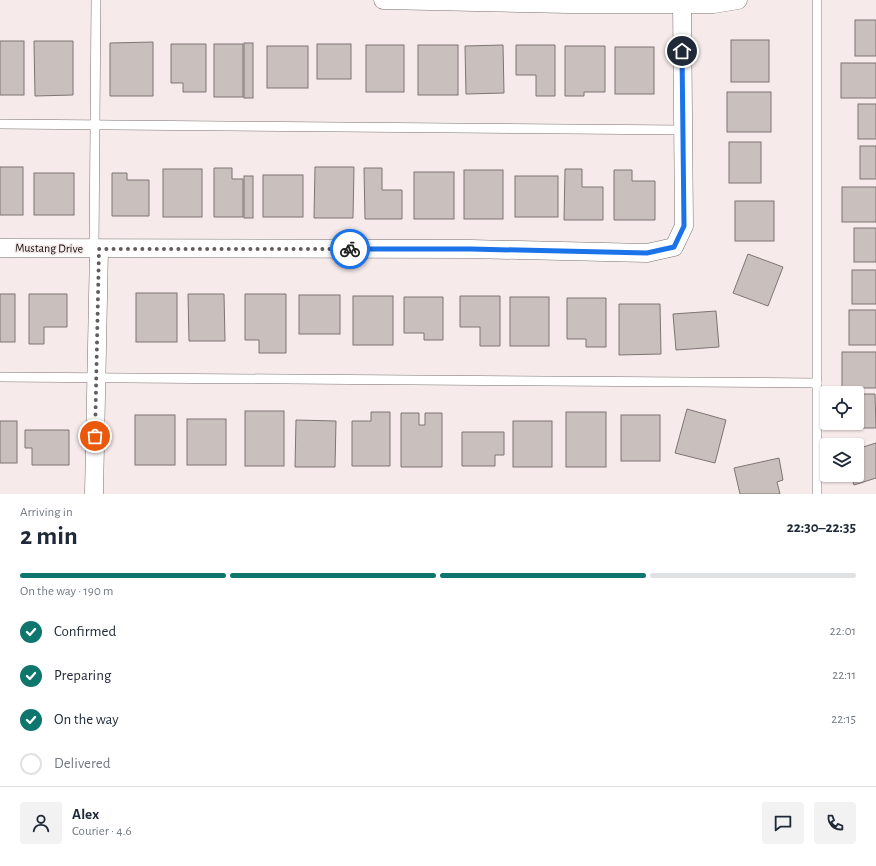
<!DOCTYPE html>
<meta charset="utf-8">
<style>
body{margin:0;font-family:"Alegreya Sans",sans-serif;background:#f2f2f3;color:#1f2937;height:100vh;display:flex;flex-direction:column;font-size:15px;white-space:nowrap}
*{box-sizing:border-box;margin:0}
p{font-size:13px;color:#747a83}
.icon{flex:none;width:22px;height:22px;fill:none;stroke:currentColor;stroke-width:2;stroke-linecap:round;stroke-linejoin:round}
.map{position:relative;height:494px;overflow:hidden}
.drawer{display:flex;flex-direction:column;background:#fff;flex:1}
.drawer>*{flex:none}
.tools{position:absolute;left:820px;top:386px;display:grid;gap:8px}
.tools a{display:grid;place-items:center;width:44px;height:44px;border-radius:4px;background:#fff;box-shadow:0 1px 3px #0004;font-size:20px}
.pin{position:absolute;display:grid;place-items:center;width:34px;height:34px;color:#fff;margin:-17px;border:2px solid #fff;border-radius:50%;box-shadow:0 1px 4px #0007}
.courier{position:absolute;display:grid;place-items:center;width:40px;height:40px;margin:-20px;border:3px solid #1a73e8;border-radius:50%;background:#fff;color:#222;box-shadow:0 1px 5px #0007}
.head em{font-style:normal;font-weight:700}
.head div{display:flex;flex-direction:column-reverse}
.head{display:flex;align-items:center;justify-content:space-between;height:68px;padding:0 20px}
h1{font-size:26px;font-weight:700;line-height:30px}
.bar{display:grid;grid-template-columns:repeat(4,1fr);gap:6px 4px;align-content:center;height:48px;padding:0 20px}
.bar i{height:5px;border-radius:3px;background:#e0e1e3}
.bar .on{background:#0f766e}
.bar p{grid-column:span 4}
.line{display:flex;align-items:center;gap:10px;padding:0 20px;border-top:1px solid #e0e1e3}
.line div{flex:1}
.round{display:grid;place-items:center;flex:none;width:42px;height:42px;border-radius:4px;background:#f2f2f3}
ol{padding:0 20px;list-style:none}
li{display:flex;align-items:center;gap:12px;height:44px}
li p{margin-inline-start:auto}
li .icon{padding:4px;border-radius:50%;background:#0f766e;color:#fff;stroke-width:4}
li:last-child{color:#747a83}
li i{width:22px;height:22px;border:2px solid #e0e1e3;border-radius:50%}
.map>svg:first-child{display:block}
.building{fill:#c9bfbd;stroke:#7e7573}
.lines{fill:none;stroke-linecap:round;stroke-linejoin:round}
.lane-casing{stroke:#7b7270;stroke-width:10}
.street-casing{stroke:#7b7270;stroke-width:19}
.lane{stroke:#fff;stroke-width:9}
.street{stroke:#fff;stroke-width:18}
.done{stroke:#625c5b;stroke-width:4;stroke-dasharray:0 7.2}
.route{stroke:#1a73e8;stroke-width:5}
.labels{text-anchor:middle;dominant-baseline:central;stroke-width:3;stroke-linejoin:round;paint-order:stroke}
.street-label{font-size:12px;fill:#120f0e;stroke:#f6ebea}
</style>
<div class="map">
<svg width="876" height="494" viewBox="0 0 876 494">
<rect width="100%" height="100%" fill="#f6ebea"/>
<!-- building -->
<g class="building">
<rect x="855" y="20" width="21" height="36"/>
<rect x="731" y="40" width="38" height="42"/>
<rect x="0" y="41" width="24" height="54"/>
<polygon points="34,41 73,41 73,95 35,96"/>
<polygon points="153,42 153,96 110,96 110,43"/>
<rect x="244" y="43" width="9" height="55"/>
<polygon points="171,44 206,44 206,92 183,92 183,83 171,83"/>
<rect x="214" y="44" width="29" height="53"/>
<rect x="317" y="44" width="34" height="35"/>
<rect x="366" y="45" width="38" height="47"/>
<rect x="418" y="45" width="40" height="50"/>
<polygon points="503,45 504,93 466,94 465,46"/>
<polygon points="516,45 555,45 555,96 536,96 536,75 516,75"/>
<rect x="267" y="46" width="41" height="42"/>
<polygon points="565,46 605,46 605,92 584,92 584,96 565,96"/>
<rect x="615" y="47" width="39" height="47"/>
<rect x="841" y="63" width="35" height="35"/>
<rect x="727" y="92" width="44" height="40"/>
<rect x="858" y="104" width="18" height="35"/>
<rect x="729" y="142" width="32" height="41"/>
<rect x="860" y="146" width="16" height="33"/>
<rect x="0" y="167" width="23" height="48"/>
<polygon points="315,167 354,167 353,218 314,218"/>
<polygon points="214,168 232,168 232,179 243,179 243,217 214,217"/>
<polygon points="364,168 382,168 382,190 402,190 402,219 365,219"/>
<rect x="163" y="169" width="39" height="48"/>
<polygon points="565,169 582,169 582,187 603,187 603,220 564,220"/>
<rect x="464" y="170" width="39" height="49"/>
<polygon points="614,170 632,170 632,181 655,181 655,220 614,220"/>
<rect x="414" y="172" width="40" height="47"/>
<rect x="34" y="173" width="40" height="42"/>
<polygon points="112,173 127,173 127,180 149,180 149,216 112,216"/>
<rect x="263" y="175" width="40" height="42"/>
<rect x="244" y="176" width="9" height="42"/>
<rect x="515" y="176" width="43" height="41"/>
<rect x="842" y="187" width="34" height="35"/>
<rect x="735" y="201" width="39" height="40"/>
<rect x="854" y="228" width="22" height="34"/>
<polygon points="748,254 783,267 768,306 733,293"/>
<rect x="852" y="270" width="24" height="34"/>
<rect x="136" y="293" width="41" height="49"/>
<rect x="0" y="294" width="15" height="48"/>
<polygon points="29,294 67,294 67,327 44,327 44,344 29,344"/>
<polygon points="188,294 224,294 225,341 189,341"/>
<polygon points="245,294 286,294 286,353 259,353 259,340 245,340"/>
<rect x="299" y="295" width="41" height="39"/>
<rect x="353" y="296" width="40" height="49"/>
<polygon points="460,296 500,296 500,346 480,346 480,327 460,327"/>
<polygon points="404,297 443,297 443,340 424,340 424,333 404,333"/>
<rect x="510" y="297" width="39" height="49"/>
<polygon points="567,298 606,298 606,347 586,347 586,339 567,339"/>
<polygon points="619,304 660,304 661,354 619,355"/>
<rect x="849" y="310" width="27" height="35"/>
<polygon points="716,311 719,347 676,350 673,314"/>
<rect x="842" y="352" width="34" height="36"/>
<polygon points="857,394 875,394 876,428 843,428 843,423 857,423"/>
<polygon points="687,409 726,420 715,463 675,453"/>
<rect x="245" y="411" width="39" height="55"/>
<polygon points="371,412 390,412 390,466 352,466 352,421 371,421"/>
<rect x="566" y="412" width="40" height="55"/>
<polygon points="401,413 419,413 419,425 425,425 425,413 442,413 442,467 401,467"/>
<rect x="135" y="415" width="40" height="50"/>
<rect x="621" y="415" width="39" height="46"/>
<rect x="187" y="419" width="39" height="46"/>
<polygon points="296,420 336,421 335,467 295,467"/>
<rect x="0" y="421" width="17" height="42"/>
<rect x="513" y="421" width="39" height="46"/>
<polygon points="25,430 69,430 69,465 32,465 32,448 25,448"/>
<polygon points="462,432 504,432 504,455 495,455 495,466 462,466"/>
<polygon points="876,443 876,478 854,485 851,475 857,475 857,449"/>
<polygon points="779,458 783,480 777,482 780,494 740,494 734,468"/>
</g>
<g class="lines">
<!-- lane casing -->
<g class="lane-casing">
<g id="lane">
<polyline points="817,0 817,494"/>
<polyline points="0,124 683,130"/>
<polyline points="94,249 96,0"/>
<polyline points="0,377 817,383"/>
</g>
</g>
<!-- street casing -->
<g class="street-casing">
<g id="street">
<polyline points="383,0 568,4 714,4 738,0"/>
<polyline points="0,248 471,249 647,253 674,247 684,226 682,4"/>
<polyline points="94,494 99,249"/>
</g>
</g>
<!-- lane -->
<use href="#lane" class="lane"/>
<!-- street -->
<use href="#street" class="street"/>
</g>
<g class="lines">
<!-- done -->
<polyline class="done" points="95,436 99,249 350,249"/>
<!-- route -->
<polyline class="route" points="350,249 471,249 647,253 674,247 684,226 682,51"/>
</g>
<g class="labels">
<!-- street labels -->
<g class="street-label">
<text transform="translate(49 248) rotate(1)">Mustang Drive</text>
</g>
</g>
</svg>
<div class="tools">
<a><svg class="icon" aria-label="locate" viewBox="0 0 24 24"><circle cx="12" cy="12" r="6"/><path d="M12 2v4M12 18v4M2 12h4M18 12h4"/></svg></a>
<a><svg class="icon" aria-label="layers" viewBox="0 0 24 24"><path d="M12 4l9 5-9 5-9-5zM3 14l9 5 9-5"/></svg></a>
</div>
<div class="pin" style="left:95px;top:436px;background:#ea580c"><svg class="icon" aria-label="bag" viewBox="0 0 24 24"><path d="M5 8h14l-1 12H6zM9 8a3 3 0 0 1 6 0"/></svg></div>
<div class="pin" style="left:682px;top:51px;background:#1f2937"><svg class="icon" aria-label="home" viewBox="0 0 24 24"><path d="M3 11l9-7 9 7M6 9v11h12V9"/></svg></div>
<div class="courier" style="left:350px;top:249px"><svg class="icon" aria-label="bike" viewBox="0 0 24 24"><circle cx="6" cy="16" r="4"/><circle cx="18" cy="16" r="4"/><path d="M6 16l4-8h5l3 8M10 8l3 8H6M13 5h3"/></svg></div>
</div>
<section class="drawer">
<div class="head"><div><h1>2 min</h1><p>Arriving in</p></div><em>22:30–22:35</em></div>
<div class="bar"><i class="on"></i><i class="on"></i><i class="on"></i><i></i><p>On the way · 190 m</p></div>
<ol>
<li><svg class="icon" aria-label="check" viewBox="0 0 24 24"><path d="M5 12l5 5 9-10"/></svg>Confirmed<p>22:01</p></li>
<li><svg class="icon" aria-label="check" viewBox="0 0 24 24"><path d="M5 12l5 5 9-10"/></svg>Preparing<p>22:11</p></li>
<li><svg class="icon" aria-label="check" viewBox="0 0 24 24"><path d="M5 12l5 5 9-10"/></svg>On the way<p>22:15</p></li>
<li><i></i>Delivered</li>
</ol>
<div class="line" style="height:72px"><a class="round"><svg class="icon" aria-label="person" viewBox="0 0 24 24"><circle cx="12" cy="8" r="4"/><path d="M4 21q1-7 8-7t8 7"/></svg></a><div><b>Alex</b><p>Courier · 4.6</p></div><a class="round"><svg class="icon" aria-label="chat" viewBox="0 0 24 24"><path d="M4 5h16v11H9l-5 4z"/></svg></a><a class="round"><svg class="icon" aria-label="phone" viewBox="0 0 24 24"><path d="M5 4h4l2 5-3 2q2 4 5 5l2-3 5 2v4C11 20 4 13 5 4z"/></svg></a></div>
</section>
